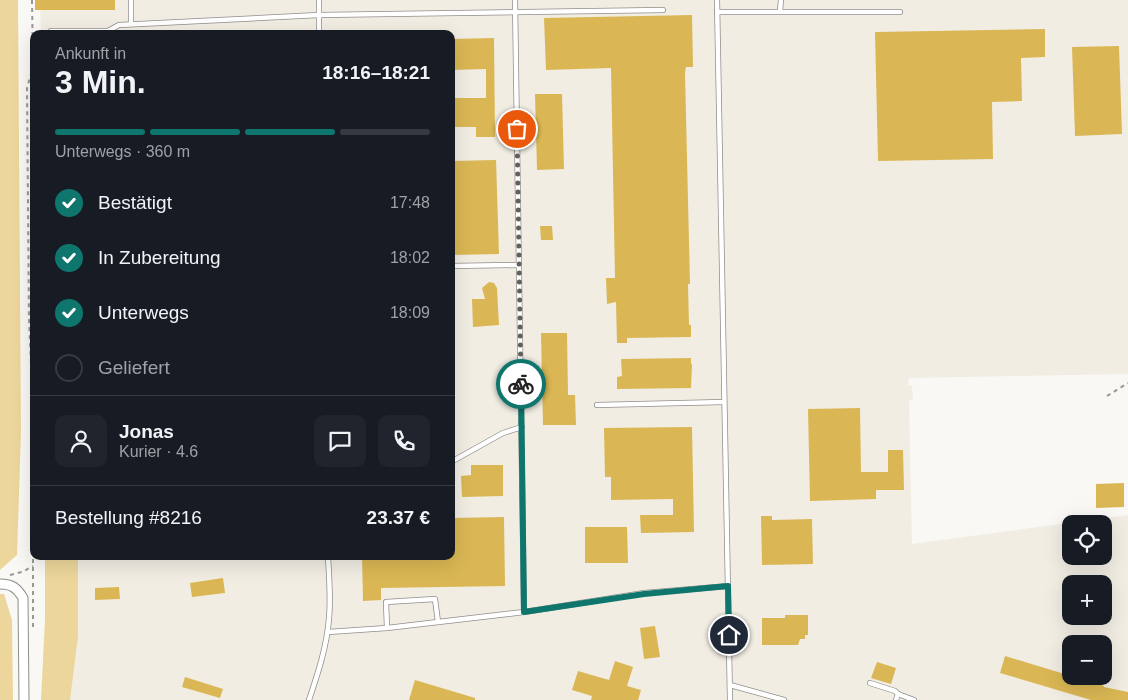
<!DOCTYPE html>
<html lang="de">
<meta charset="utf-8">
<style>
body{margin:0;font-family:Helvetica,sans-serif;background:#20242c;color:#f1f3f6;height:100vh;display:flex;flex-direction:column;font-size:19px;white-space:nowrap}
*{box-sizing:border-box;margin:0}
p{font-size:16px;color:#9ea1a6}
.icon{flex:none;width:28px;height:28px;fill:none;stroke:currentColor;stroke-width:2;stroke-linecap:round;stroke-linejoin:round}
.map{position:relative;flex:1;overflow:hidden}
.drawer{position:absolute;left:30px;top:30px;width:425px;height:530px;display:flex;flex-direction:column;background:#171b24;border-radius:10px;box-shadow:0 5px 20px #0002}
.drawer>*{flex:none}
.fabs{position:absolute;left:1062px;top:515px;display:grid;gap:10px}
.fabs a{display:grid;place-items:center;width:50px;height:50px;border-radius:10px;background:#171b24;box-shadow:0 5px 20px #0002;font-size:25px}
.pin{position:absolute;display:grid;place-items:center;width:42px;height:42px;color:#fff;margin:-21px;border:2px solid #fff;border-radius:50%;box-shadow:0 1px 5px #0007}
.courier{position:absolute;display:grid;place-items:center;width:50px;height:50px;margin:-25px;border:4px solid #0f766e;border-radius:50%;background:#fff;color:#222;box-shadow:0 1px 6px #0007}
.head em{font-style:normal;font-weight:700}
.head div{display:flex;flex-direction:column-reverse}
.head{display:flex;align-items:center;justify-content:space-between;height:85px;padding:0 25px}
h1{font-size:32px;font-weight:700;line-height:38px}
.bar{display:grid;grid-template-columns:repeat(4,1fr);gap:8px 5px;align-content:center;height:60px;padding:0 25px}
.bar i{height:6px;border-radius:4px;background:#363941}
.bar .current{background:#0f766e}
.bar p{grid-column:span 4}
.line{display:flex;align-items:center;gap:12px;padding:0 25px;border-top:1px solid #363941}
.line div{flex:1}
.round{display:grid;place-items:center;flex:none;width:52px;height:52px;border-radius:10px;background:#20242c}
ol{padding:0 25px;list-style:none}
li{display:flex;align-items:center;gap:15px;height:55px}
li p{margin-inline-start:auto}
li .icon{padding:5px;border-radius:50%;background:#0f766e;color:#fff;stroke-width:4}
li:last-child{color:#9ea1a6}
li i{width:28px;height:28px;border:2px solid #363941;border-radius:50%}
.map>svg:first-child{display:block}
.built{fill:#f1ede3;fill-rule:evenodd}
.green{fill:#ecd69b}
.building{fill:#dab754}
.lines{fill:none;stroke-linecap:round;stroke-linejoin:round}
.lane-casing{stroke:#8f8e8b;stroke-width:6}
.street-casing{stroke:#8f8e8b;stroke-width:11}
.path{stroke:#999896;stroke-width:2;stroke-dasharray:4 4;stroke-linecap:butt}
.lane{stroke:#fff;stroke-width:4.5}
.street{stroke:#fff;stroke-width:9}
.done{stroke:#61605e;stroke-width:5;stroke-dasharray:0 9}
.route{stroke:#0f766e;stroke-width:6}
</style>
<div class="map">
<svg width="1128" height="700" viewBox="0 0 1128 700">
<rect width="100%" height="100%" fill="#f9f8f5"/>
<!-- built -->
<path class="built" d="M 40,0 L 1128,0 L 1128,374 L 909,378 L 908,385 L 912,386 L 913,399 L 909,400 L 912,544 L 1128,515 L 1128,700 L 53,700 L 56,556 L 451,556 L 451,34 L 41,34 ZM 1071,524 L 1104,524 L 1104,556 L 1071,556 ZM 1071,584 L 1104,584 L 1104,616 L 1071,616 ZM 1071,644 L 1104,644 L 1104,676 L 1071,676 Z"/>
<!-- green -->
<g class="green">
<polygon points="0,0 18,0 21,432 17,555 0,570"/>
<polygon points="45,556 78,556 78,636 70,700 41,700 45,620"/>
<polygon points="0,594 4,594 12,620 13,700 0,700"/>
</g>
<!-- building -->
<g class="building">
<rect x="35" y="0" width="80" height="10"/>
<polygon points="692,15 693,67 686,67 685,73 690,284 688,284 689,325 691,325 691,337 627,338 627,343 617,343 616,302 607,304 606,278 615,278 611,68 546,70 544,18"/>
<polygon points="1045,29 1045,57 1021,58 1022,101 992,102 993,159 878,161 875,32"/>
<polygon points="494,38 495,137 476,137 476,127 451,127 451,98 486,98 486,69 451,70 451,39"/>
<polygon points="1119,46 1122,134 1075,136 1072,47"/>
<polygon points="535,94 562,94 564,169 537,170"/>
<polygon points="496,160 499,254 451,255 451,161"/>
<polygon points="540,226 552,226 553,240 541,240"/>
<polygon points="489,282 494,283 497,288 499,325 473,327 472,299 485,299 482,288"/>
<polygon points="541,333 567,333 568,395 575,395 576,425 543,425"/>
<polygon points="691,358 691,364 692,364 691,388 617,389 617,377 622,376 621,359"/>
<polygon points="860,408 861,472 888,472 888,450 903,450 904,490 876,490 876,499 810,501 808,409"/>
<polygon points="692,427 694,532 641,533 640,515 673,515 673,499 611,500 611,477 605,477 604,428"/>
<polygon points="471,465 503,465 503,496 462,497 461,476 471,475"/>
<polygon points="1124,483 1124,507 1096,508 1096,484"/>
<polygon points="761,516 772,516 772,520 812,519 813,564 762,565"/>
<polygon points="504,517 505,586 381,588 381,600 363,601 362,556 451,556 451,518"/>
<polygon points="585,527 627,527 628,563 585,563"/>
<polygon points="223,578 225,593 192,597 190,583"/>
<polygon points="119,587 120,599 95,600 95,588"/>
<polygon points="785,615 808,615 808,635 805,635 805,639 800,639 798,645 762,645 762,618 785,618"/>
<polygon points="655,626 660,657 644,659 640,628"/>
<polygon points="1005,656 1104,686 1104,687 1128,692 1128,700 1091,700 1000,673"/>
<polygon points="615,661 633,667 627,686 641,690 638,700 591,700 592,696 572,690 578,671 609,680"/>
<polygon points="877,662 896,668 891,684 871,678"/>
<polygon points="185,677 223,689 220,698 182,687"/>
<polygon points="415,680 475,698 475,700 409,700"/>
</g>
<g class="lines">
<!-- lane casing -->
<g class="lane-casing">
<g id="lane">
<polyline points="515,0 524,612"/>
<polyline points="717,0 730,700"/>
<polyline points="780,11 781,0"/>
<polyline points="717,12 900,12"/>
<polyline points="131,24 131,0"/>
<polyline points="51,34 51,31 108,31 119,25 319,15 319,0"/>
<polyline points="319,34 319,15 663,10"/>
<polyline points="451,266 518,265"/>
<polyline points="597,405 724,402"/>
<polyline points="451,462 503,433 522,427"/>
<polyline points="387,628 386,602 435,599 438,622"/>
<polyline points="328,632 387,628 524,612 644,593 728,586"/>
<polyline points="870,683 895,691 898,694 896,700"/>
<polyline points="730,685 784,700"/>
<polyline points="898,694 914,700"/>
<path d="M 309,700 C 318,673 327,646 329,618 C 331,598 329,577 328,556"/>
</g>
</g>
<!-- street casing -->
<g class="street-casing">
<path id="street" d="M 0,584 C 12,584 17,588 23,598 L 24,700"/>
</g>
<!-- path -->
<g class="path">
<polyline points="32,0 33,67 27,88 29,319 33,409 33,627"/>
<polyline points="1107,396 1128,383"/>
<polyline points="10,575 22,572 33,566"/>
</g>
<!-- lane -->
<use href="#lane" class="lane"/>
<!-- street -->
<use href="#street" class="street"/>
</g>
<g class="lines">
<!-- done -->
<polyline class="done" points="517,129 521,384"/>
<!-- route -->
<polyline class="route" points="521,384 524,612 644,594 728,586 729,635"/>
</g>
</svg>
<div class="fabs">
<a><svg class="icon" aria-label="locate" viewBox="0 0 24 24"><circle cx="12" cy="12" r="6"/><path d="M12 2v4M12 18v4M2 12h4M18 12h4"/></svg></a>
<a>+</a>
<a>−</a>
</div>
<div class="pin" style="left:517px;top:129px;background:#ea580c"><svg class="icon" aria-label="bag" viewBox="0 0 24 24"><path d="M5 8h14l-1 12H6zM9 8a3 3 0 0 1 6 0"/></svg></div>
<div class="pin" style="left:729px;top:635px;background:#1f2937"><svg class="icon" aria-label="home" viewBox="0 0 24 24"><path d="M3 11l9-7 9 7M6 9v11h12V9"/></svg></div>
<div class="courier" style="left:521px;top:384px"><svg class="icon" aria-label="bike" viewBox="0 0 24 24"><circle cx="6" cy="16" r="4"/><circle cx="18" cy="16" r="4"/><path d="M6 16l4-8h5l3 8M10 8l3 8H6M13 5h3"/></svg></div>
<section class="drawer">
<div class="head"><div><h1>3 Min.</h1><p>Ankunft in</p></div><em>18:16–18:21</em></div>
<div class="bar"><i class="current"></i><i class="current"></i><i class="current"></i><i></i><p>Unterwegs · 360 m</p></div>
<ol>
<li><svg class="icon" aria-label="check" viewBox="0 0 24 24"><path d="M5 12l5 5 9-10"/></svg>Bestätigt<p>17:48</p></li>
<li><svg class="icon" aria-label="check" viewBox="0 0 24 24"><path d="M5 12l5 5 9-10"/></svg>In Zubereitung<p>18:02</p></li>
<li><svg class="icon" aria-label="check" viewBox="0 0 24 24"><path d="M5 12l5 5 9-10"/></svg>Unterwegs<p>18:09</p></li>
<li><i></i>Geliefert</li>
</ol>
<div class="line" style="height:90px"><a class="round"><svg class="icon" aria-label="person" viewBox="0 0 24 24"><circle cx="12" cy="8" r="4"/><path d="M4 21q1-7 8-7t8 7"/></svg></a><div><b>Jonas</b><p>Kurier · 4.6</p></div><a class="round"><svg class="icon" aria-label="chat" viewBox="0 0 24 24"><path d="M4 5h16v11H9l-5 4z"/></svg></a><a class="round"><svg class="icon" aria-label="phone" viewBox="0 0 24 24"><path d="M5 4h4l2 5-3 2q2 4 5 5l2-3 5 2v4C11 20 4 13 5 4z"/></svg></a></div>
<div class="line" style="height:65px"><div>Bestellung #8216</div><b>23.37 €</b></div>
</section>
</div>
